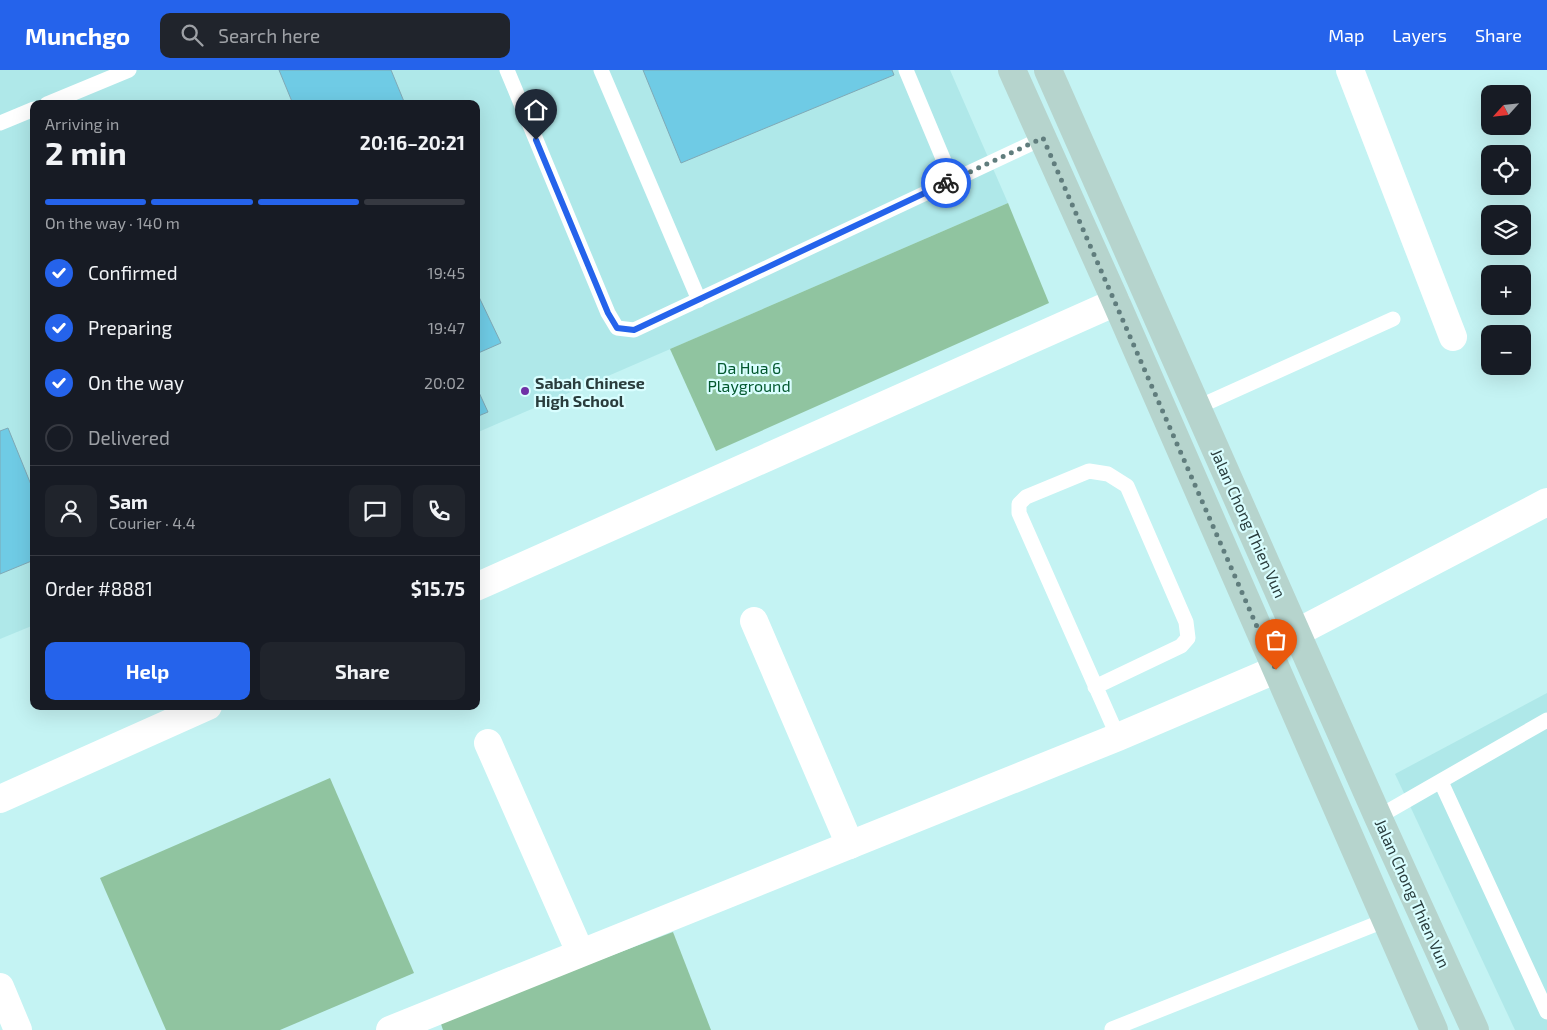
<!DOCTYPE html>
<meta charset="utf-8">
<style>
body{margin:0;font-family:"Exo 2",sans-serif;background:#20242c;color:#f1f3f6;height:100vh;display:flex;flex-direction:column;font-size:19px;white-space:nowrap}
*{box-sizing:border-box;margin:0}
p{font-size:16px;color:#9ea1a6}
.icon{flex:none;width:28px;height:28px;fill:none;stroke:currentColor;stroke-width:2;stroke-linecap:round;stroke-linejoin:round}
.map{position:relative;flex:1;overflow:hidden}
.sheet{position:absolute;left:30px;top:30px;width:450px;height:610px;display:flex;flex-direction:column;background:#171b24;border-radius:10px;box-shadow:0 5px 20px #0002}
.sheet>*{flex:none}
.needle{width:32px;rotate:243deg}
.controls{position:absolute;left:1481px;top:15px;display:grid;gap:10px}
.controls a{display:grid;place-items:center;width:50px;height:50px;border-radius:10px;background:#171b24;box-shadow:0 5px 20px #0002;font-size:25px}
.pin{position:absolute;display:grid;place-items:center;width:42px;height:42px;color:#fff;margin:-51px -21px;border-radius:50% 50% 50% 0;rotate:-45deg;box-shadow:0 0 5px #0007}
.pin .icon{rotate:45deg}
.courier{position:absolute;display:grid;place-items:center;width:50px;height:50px;margin:-25px;border:4px solid #2563eb;border-radius:50%;background:#fff;color:#222;box-shadow:0 1px 6px #0007}
.head em{font-style:normal;font-weight:700}
.head div{display:flex;flex-direction:column-reverse}
.head{display:flex;align-items:center;justify-content:space-between;height:85px;padding:0 15px}
h1{font-size:32px;font-weight:700;line-height:38px}
.bar{display:grid;grid-template-columns:repeat(4,1fr);gap:8px 5px;align-content:center;height:60px;padding:0 15px}
.bar i{height:6px;border-radius:4px;background:#363941}
.bar .current{background:#2563eb}
.bar p{grid-column:span 4}
.line{display:flex;align-items:center;gap:12px;padding:0 15px;border-top:1px solid #363941}
.line div{flex:1}
.round{display:grid;place-items:center;flex:none;width:52px;height:52px;border-radius:10px;background:#20242c}
ol{padding:0 15px;list-style:none}
li{display:flex;align-items:center;gap:15px;height:55px}
li p{margin-inline-start:auto}
li .icon{padding:5px;border-radius:50%;background:#2563eb;color:#fff;stroke-width:4}
li:last-child{color:#9ea1a6}
li i{width:28px;height:28px;border:2px solid #363941;border-radius:50%}
.button{display:flex;gap:10px;margin-top:auto;padding:10px 15px}
.button a{flex:1;height:58px;border-radius:10px;background:#2563eb;color:#fff;font-size:20px;font-weight:700;line-height:58px;text-align:center}
.button a+a{background:#20242c;color:#f1f3f6}
header{display:flex;align-items:center;gap:30px;box-sizing:border-box;height:70px;padding:0 25px;background:#2563eb;color:#fff}
header strong{font-size:24px}
nav{display:flex;gap:28px;margin-inline-start:auto;font-size:18px}
.search{width:350px;height:45px;background:#20242c;display:flex;align-items:center;gap:12px;box-sizing:border-box;padding:0 18px;border-radius:10px;color:#9ea1a6;font-size:19px}
.map>svg:first-child{display:block}
.built{fill:#afe8e9}
.green{fill:#90c4a0}
.building{fill:#6fcbe5;stroke:#7fa9b6}
.lines{fill:none;stroke-linecap:round;stroke-linejoin:round}
.service{stroke:#fff;stroke-width:15}
.minor{stroke:#fff;stroke-width:28}
.secondary{stroke:#b6d4cd;stroke-width:28}
.done{stroke:#607d7d;stroke-width:5;stroke-dasharray:0 9}
.route{stroke:#2563eb;stroke-width:6}
.poi-dot{fill:#6f31a6;stroke:#d9feff;stroke-width:2}
.labels{text-anchor:middle;dominant-baseline:central;stroke-width:4.5;stroke-linejoin:round;paint-order:stroke}
.park-label{font-size:16px;fill:#03582e;stroke:#d9feff}
.poi-label{font-size:16px;font-weight:bold;fill:#2a3d3d;stroke:#d9feff;text-anchor:start}
.street-label{font-size:16px;fill:#2a3d3d;stroke:#d9feff}
</style>
<header>
<strong>Munchgo</strong>
<div class="search"><svg class="icon" aria-label="search" viewBox="0 0 24 24"><circle cx="10" cy="10" r="6"/><path d="M15 15l6 6"/></svg>Search here</div>
<nav><a>Map</a><a>Layers</a><a>Share</a></nav>
</header>
<div class="map">
<svg width="1547" height="960" viewBox="0 0 1547 960">
<rect width="100%" height="100%" fill="#c4f3f3"/>
<!-- built -->
<g class="built">
<polygon points="0,0 950,0 1008,133 476,363 476,34 34,34 34,555 0,569"/>
<polygon points="1547,623 1547,960 1515,960 1395,704"/>
</g>
<!-- green -->
<g class="green">
<polygon points="1008,133 1049,233 716,381 670,279"/>
<polygon points="330,708 414,903 280,960 166,960 100,808"/>
<polygon points="673,862 711,960 443,960 440,951"/>
</g>
<!-- building -->
<g class="building">
<polygon points="279,0 391,0 405,34 293,34"/>
<polygon points="643,0 892,0 894,5 681,93"/>
<polygon points="479,227 501,273 476,284 476,228"/>
<polygon points="476,316 488,342 476,347"/>
<polygon points="8,358 34,422 34,490 0,504 0,361"/>
</g>
<g class="lines">
<!-- service -->
<g class="service">
<polyline points="507,0 608,243 617,258 634,260 1043,68"/>
<polyline points="601,0 699,230"/>
<polyline points="906,0 952,110"/>
<polyline points="47,34 129,0"/>
<polyline points="0,53 34,39"/>
<polyline points="1198,337 1393,249"/>
<polyline points="1095,617 1181,576 1188,568 1186,552 1127,416 1108,404 1089,401 1026,427 1019,434 1019,443 1118,667"/>
<polyline points="1441,712 1547,942"/>
<polyline points="1378,747 1547,650"/>
<polyline points="1112,959 1386,850"/>
</g>
<!-- minor -->
<g class="minor">
<polyline points="1350,0 1453,267"/>
<polyline points="476,517 1116,232"/>
<polyline points="754,551 850,775"/>
<polyline points="1298,562 1547,432"/>
<polyline points="488,673 580,882"/>
<polyline points="0,729 208,636"/>
<polyline points="0,917 18,960"/>
<polyline points="390,960 1118,667 1275,600"/>
</g>
<!-- secondary -->
<g class="secondary">
<polyline points="1012,0 1116,232 1434,960"/>
<polyline points="1048,0 1378,747 1475,960"/>
</g>
</g>
<g class="lines">
<!-- done -->
<polyline class="done" points="946,113 1043,68 1276,600"/>
<!-- route -->
<polyline class="route" points="536,70 608,243 617,258 634,260 946,113"/>
</g>
<!-- markers -->
<circle class="poi-dot" cx="525" cy="321" r="5"/>
<g class="labels">
<!-- park labels -->
<g class="park-label">
<text x="749" y="297">Da Hua 6<tspan x="749" dy="18">Playground</tspan></text>
</g>
<!-- poi labels -->
<g class="poi-label">
<text x="535" y="312">Sabah Chinese<tspan x="535" dy="18">High School</tspan></text>
</g>
<!-- street labels -->
<g class="street-label">
<text transform="translate(1249 453) rotate(66)">Jalan Chong Thien Vun</text>
<text transform="translate(1413 823) rotate(66)">Jalan Chong Thien Vun</text>
</g>
</g>
</svg>
<div class="controls">
<a><svg class="needle" viewBox="-14 -14 28 28"><path d="M0-13l5 13h-10z" fill="#e53935"/><path d="M0 13l5-13h-10z" fill="#9ea1a6"/></svg></a>
<a><svg class="icon" aria-label="locate" viewBox="0 0 24 24"><circle cx="12" cy="12" r="6"/><path d="M12 2v4M12 18v4M2 12h4M18 12h4"/></svg></a>
<a><svg class="icon" aria-label="layers" viewBox="0 0 24 24"><path d="M12 4l9 5-9 5-9-5zM3 14l9 5 9-5"/></svg></a>
<a>+</a>
<a>−</a>
</div>
<div class="pin" style="left:1276px;top:600px;background:#ea580c"><svg class="icon" aria-label="bag" viewBox="0 0 24 24"><path d="M5 8h14l-1 12H6zM9 8a3 3 0 0 1 6 0"/></svg></div>
<div class="pin" style="left:536px;top:70px;background:#1f2937"><svg class="icon" aria-label="home" viewBox="0 0 24 24"><path d="M3 11l9-7 9 7M6 9v11h12V9"/></svg></div>
<div class="courier" style="left:946px;top:113px"><svg class="icon" aria-label="bike" viewBox="0 0 24 24"><circle cx="6" cy="16" r="4"/><circle cx="18" cy="16" r="4"/><path d="M6 16l4-8h5l3 8M10 8l3 8H6M13 5h3"/></svg></div>
<section class="sheet">
<div class="head"><div><h1>2 min</h1><p>Arriving in</p></div><em>20:16–20:21</em></div>
<div class="bar"><i class="current"></i><i class="current"></i><i class="current"></i><i></i><p>On the way · 140 m</p></div>
<ol>
<li><svg class="icon" aria-label="check" viewBox="0 0 24 24"><path d="M5 12l5 5 9-10"/></svg>Confirmed<p>19:45</p></li>
<li><svg class="icon" aria-label="check" viewBox="0 0 24 24"><path d="M5 12l5 5 9-10"/></svg>Preparing<p>19:47</p></li>
<li><svg class="icon" aria-label="check" viewBox="0 0 24 24"><path d="M5 12l5 5 9-10"/></svg>On the way<p>20:02</p></li>
<li><i></i>Delivered</li>
</ol>
<div class="line" style="height:90px"><a class="round"><svg class="icon" aria-label="person" viewBox="0 0 24 24"><circle cx="12" cy="8" r="4"/><path d="M4 21q1-7 8-7t8 7"/></svg></a><div><b>Sam</b><p>Courier · 4.4</p></div><a class="round"><svg class="icon" aria-label="chat" viewBox="0 0 24 24"><path d="M4 5h16v11H9l-5 4z"/></svg></a><a class="round"><svg class="icon" aria-label="phone" viewBox="0 0 24 24"><path d="M5 4h4l2 5-3 2q2 4 5 5l2-3 5 2v4C11 20 4 13 5 4z"/></svg></a></div>
<div class="line" style="height:65px"><div>Order #8881</div><b>$15.75</b></div>
<div class="button"><a>Help</a><a>Share</a></div>
</section>
</div>
